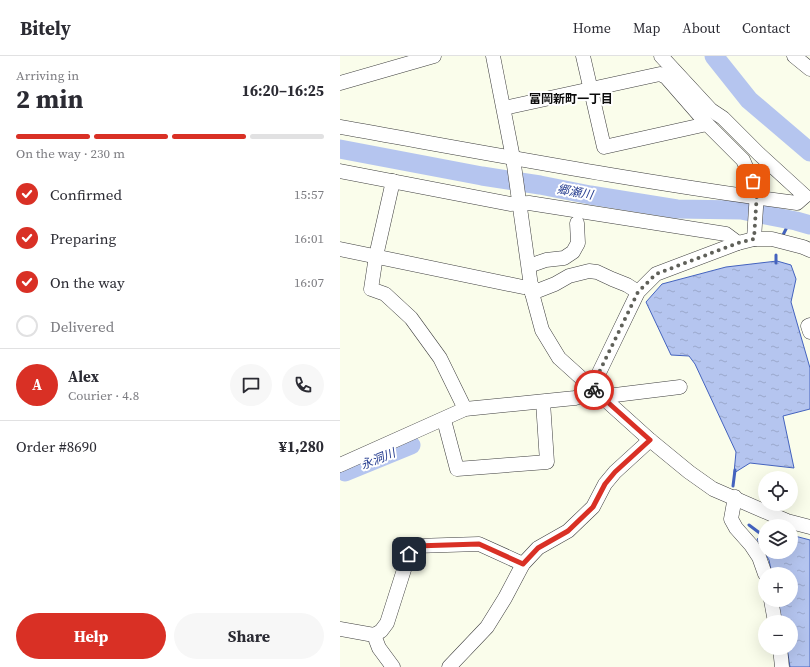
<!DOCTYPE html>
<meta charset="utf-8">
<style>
body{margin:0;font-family:"Source Serif 4","Noto Sans JP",serif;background:#f7f7f7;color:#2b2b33;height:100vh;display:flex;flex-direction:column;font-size:15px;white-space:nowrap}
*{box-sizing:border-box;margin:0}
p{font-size:13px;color:#7c7c81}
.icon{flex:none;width:22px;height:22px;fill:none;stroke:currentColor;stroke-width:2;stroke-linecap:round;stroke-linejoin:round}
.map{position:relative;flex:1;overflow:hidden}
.side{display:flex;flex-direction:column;background:#fff;width:340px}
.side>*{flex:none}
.buttons{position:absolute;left:418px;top:415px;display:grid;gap:8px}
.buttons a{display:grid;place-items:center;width:40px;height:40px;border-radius:50%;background:#fff;box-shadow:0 4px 16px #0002;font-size:20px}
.pin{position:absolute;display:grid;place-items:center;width:34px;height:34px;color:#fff;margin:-17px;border-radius:8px;box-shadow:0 2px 6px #0006}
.courier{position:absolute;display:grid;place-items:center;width:40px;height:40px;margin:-20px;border:3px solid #d93025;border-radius:50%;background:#fff;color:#222;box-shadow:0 1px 5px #0007}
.overview em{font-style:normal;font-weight:700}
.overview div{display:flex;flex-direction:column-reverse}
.overview{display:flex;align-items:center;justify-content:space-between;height:68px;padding:0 16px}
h1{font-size:26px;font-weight:700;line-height:30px}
.bar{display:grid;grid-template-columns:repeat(4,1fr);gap:6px 4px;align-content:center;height:48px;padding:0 16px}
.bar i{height:5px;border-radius:3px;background:#e1e1e2}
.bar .selected{background:#d93025}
.bar p{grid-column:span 4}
.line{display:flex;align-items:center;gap:10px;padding:0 16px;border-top:1px solid #e1e1e2}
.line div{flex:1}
.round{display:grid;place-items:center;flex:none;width:42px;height:42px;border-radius:21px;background:#f7f7f7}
ol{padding:0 16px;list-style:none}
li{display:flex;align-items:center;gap:12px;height:44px}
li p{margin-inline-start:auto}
li .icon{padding:4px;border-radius:50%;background:#d93025;color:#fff;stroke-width:4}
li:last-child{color:#7c7c81}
li i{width:22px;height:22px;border:2px solid #e1e1e2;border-radius:50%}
.button{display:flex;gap:8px;margin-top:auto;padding:8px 16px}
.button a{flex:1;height:46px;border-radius:24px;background:#d93025;color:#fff;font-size:16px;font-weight:700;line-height:46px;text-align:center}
.button a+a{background:#f7f7f7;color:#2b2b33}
header{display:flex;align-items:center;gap:24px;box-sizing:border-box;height:56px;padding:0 20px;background:#fff;border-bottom:1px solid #e1e1e2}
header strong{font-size:19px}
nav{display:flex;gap:22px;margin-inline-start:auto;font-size:14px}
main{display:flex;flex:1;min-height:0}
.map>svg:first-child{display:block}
.water{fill:url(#water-ripples);stroke:#4463be}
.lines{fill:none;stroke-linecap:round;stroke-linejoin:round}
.stream{stroke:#4463be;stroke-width:3}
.river{stroke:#b5c5ef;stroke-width:19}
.minor-casing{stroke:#3e3e3e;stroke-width:15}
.minor{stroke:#fff;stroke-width:14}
.done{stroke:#5f6059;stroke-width:4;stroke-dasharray:0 7.2}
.route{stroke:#d93025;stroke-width:5}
.labels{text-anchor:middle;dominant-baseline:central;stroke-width:4;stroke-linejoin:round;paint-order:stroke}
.neighbourhood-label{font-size:12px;font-weight:bold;fill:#0b0b0b;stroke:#fff}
.water-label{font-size:12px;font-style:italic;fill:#223a8e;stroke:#fff}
</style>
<header>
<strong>Bitely</strong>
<nav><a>Home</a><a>Map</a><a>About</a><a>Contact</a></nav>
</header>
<main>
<section class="side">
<div class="overview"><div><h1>2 min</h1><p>Arriving in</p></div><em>16:20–16:25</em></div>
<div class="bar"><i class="selected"></i><i class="selected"></i><i class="selected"></i><i></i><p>On the way · 230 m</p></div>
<ol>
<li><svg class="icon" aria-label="check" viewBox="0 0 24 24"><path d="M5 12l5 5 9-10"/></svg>Confirmed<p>15:57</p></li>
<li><svg class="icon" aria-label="check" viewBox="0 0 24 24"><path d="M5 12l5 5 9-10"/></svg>Preparing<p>16:01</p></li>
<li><svg class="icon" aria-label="check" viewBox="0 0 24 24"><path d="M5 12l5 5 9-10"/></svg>On the way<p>16:07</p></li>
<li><i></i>Delivered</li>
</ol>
<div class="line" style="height:72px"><b class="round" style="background:#d93025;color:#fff">A</b><div><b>Alex</b><p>Courier · 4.8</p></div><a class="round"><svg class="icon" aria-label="chat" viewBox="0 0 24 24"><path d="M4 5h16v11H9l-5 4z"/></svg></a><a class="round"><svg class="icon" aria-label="phone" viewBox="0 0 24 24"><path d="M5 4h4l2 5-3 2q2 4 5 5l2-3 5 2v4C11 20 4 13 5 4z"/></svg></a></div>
<div class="line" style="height:52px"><div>Order #8690</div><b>¥1,280</b></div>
<div class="button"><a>Help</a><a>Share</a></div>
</section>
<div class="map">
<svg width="470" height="611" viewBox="0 0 470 611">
<defs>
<pattern id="water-ripples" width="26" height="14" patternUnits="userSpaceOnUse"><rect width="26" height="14" fill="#b5c5ef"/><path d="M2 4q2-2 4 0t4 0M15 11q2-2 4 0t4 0" fill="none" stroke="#9aa8cc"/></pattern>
</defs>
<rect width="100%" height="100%" fill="#fafdeb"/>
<!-- water -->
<g class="water">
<polygon points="437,205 451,209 456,223 451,246 470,312 470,353 443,360 454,412 410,407 394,417 396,396 355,308 349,300 331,299 306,246 322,228 386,211"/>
<polygon points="425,478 425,496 451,496 451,479 470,484 470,611 450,611 447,592 451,592 451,566 441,566 437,544 451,544 451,518 432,518 429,504 417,483"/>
</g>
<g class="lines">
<!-- stream -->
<g class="stream">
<polyline points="443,179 447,171 456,165"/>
<polyline points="436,199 436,207"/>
<polyline points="393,430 395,414"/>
<polyline points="409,469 425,481"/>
</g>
<!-- river -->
<g class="river">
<polyline points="374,0 409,44 470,96"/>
<polyline points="0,93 142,120 200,129 250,139 337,153 401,154 456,165 470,169"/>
<polyline points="5,416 71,389"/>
</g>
<!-- minor casing -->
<g class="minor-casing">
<g id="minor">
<polyline points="153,0 173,102 192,237 202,274 219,302 310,384 349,416 373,433 447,465 470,471"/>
<polyline points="243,0 264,91 367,68"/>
<polyline points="454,0 470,13"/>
<polyline points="0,27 94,0"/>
<polyline points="164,52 320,18 326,21 367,68 403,104 417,136 414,183"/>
<path d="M 0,71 C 152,98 304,127 457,147 L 465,140 L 419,98 L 383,62 L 371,54 L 321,0"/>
<polyline points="0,115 170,148 189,147 386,178 398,187"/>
<polyline points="53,125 36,200 31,233 45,238 71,262 100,302 125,353"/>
<polyline points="0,193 183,231 192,230"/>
<polyline points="189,210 206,204 224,202 233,196 238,187 237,167"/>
<polyline points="192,237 215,228 229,220 249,215 257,216 272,223 287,229 298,236"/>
<polyline points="470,269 468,270 470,276"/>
<polyline points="267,345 275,339 340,331"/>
<polyline points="104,364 117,413 207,406 203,346"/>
<polyline points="0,409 125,353 235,342 245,339 252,331 256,323 298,236 316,218 398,187 414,183 432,183 463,191 470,194"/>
<polyline points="395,441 391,463 396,472 411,489 419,501 425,518"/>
<polyline points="431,544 435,566"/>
<polyline points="0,573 34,579 39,592 53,611"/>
<polyline points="34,579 41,575 47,567 69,498 75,490 139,488 183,508"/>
<polyline points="440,592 442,611"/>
<polyline points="109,611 147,571 165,542 183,508 198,492 228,475 253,451 265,428 275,416 310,384"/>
</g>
</g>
<!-- minor -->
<use href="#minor" class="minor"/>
</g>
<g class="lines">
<!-- done -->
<polyline class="done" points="254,334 252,331 298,236 316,218 398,187 414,183 417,136 413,125"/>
<!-- route -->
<polyline class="route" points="69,498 75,490 139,488 183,508 198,492 228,475 253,451 265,428 275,416 310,384 254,334"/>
</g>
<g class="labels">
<!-- neighbourhood labels -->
<g class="neighbourhood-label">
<text x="231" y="43">富岡新町一丁目</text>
</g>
<!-- water labels -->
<g class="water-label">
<text transform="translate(235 136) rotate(10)">郷瀬川</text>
<text transform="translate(38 403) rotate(-22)">永洞川</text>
</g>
</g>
</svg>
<div class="buttons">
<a><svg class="icon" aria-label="locate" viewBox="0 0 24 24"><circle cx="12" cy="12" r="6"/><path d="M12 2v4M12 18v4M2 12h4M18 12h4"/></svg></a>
<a><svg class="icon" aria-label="layers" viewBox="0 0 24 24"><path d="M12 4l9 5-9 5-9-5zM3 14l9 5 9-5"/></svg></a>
<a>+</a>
<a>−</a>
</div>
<div class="pin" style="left:413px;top:125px;background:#ea580c"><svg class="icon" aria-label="bag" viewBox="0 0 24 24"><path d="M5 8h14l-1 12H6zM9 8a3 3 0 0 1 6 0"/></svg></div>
<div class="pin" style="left:69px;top:498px;background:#1f2937"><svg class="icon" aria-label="home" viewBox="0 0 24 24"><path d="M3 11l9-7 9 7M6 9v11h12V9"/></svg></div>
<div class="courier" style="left:254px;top:334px"><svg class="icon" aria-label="bike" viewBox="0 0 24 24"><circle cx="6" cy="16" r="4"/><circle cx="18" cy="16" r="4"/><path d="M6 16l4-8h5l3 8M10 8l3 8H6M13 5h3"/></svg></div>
</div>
</main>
